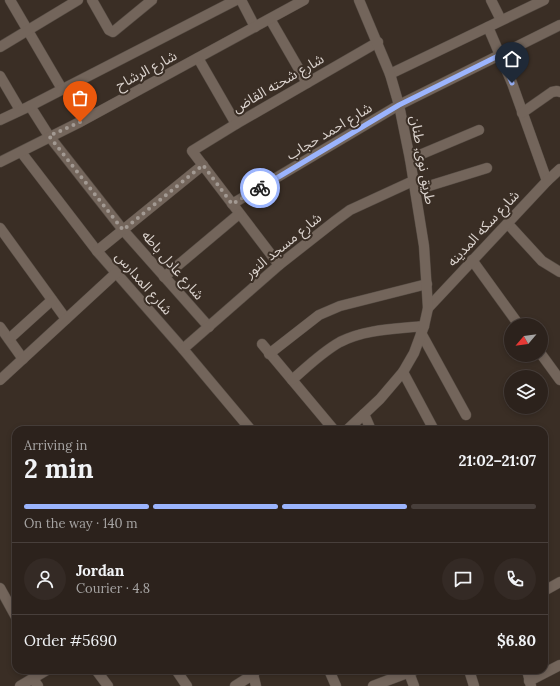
<!DOCTYPE html>
<meta charset="utf-8">
<style>
body{margin:0;font-family:Lora,"Noto Sans Arabic",serif;background:#342a25;color:#f1f3f6;height:100vh;display:flex;flex-direction:column;font-size:15px;white-space:nowrap}
*{box-sizing:border-box;margin:0}
p{font-size:13px;color:#a6a4a3}
.icon{flex:none;width:22px;height:22px;fill:none;stroke:currentColor;stroke-width:2;stroke-linecap:round;stroke-linejoin:round}
.map{position:relative;flex:1;overflow:hidden}
.sheet{position:absolute;left:12px;top:426px;width:536px;height:248px;display:flex;flex-direction:column;background:#2c221c;border-radius:12px;box-shadow:0 2px 6px #0003,0 0 0 1px #483f3b}
.sheet>*{flex:none}
.needle{width:26px;rotate:241deg}
.fabs{position:absolute;left:504px;top:318px;display:grid;gap:8px}
.fabs a{display:grid;place-items:center;width:44px;height:44px;border-radius:50%;background:#2c221c;box-shadow:0 2px 6px #0003,0 0 0 1px #483f3b;font-size:20px}
.pin{position:absolute;display:grid;place-items:center;width:34px;height:34px;color:#fff;margin:-41px -17px;border-radius:50% 50% 50% 0;rotate:-45deg;box-shadow:0 0 4px #0007}
.pin .icon{rotate:45deg}
.courier{position:absolute;display:grid;place-items:center;width:40px;height:40px;margin:-20px;border:3px solid #9bb4fd;border-radius:50%;background:#fff;color:#222;box-shadow:0 1px 5px #0007}
.headline em{font-style:normal;font-weight:800}
.headline div{display:flex;flex-direction:column-reverse}
.headline{display:flex;align-items:center;justify-content:space-between;height:68px;padding:0 12px}
h1{font-size:26px;font-weight:800;line-height:30px}
.bar{display:grid;grid-template-columns:repeat(4,1fr);gap:6px 4px;align-content:center;height:48px;padding:0 12px}
.bar i{height:5px;border-radius:3px;background:#483f3b}
.bar .selected{background:#9bb4fd}
.bar p{grid-column:span 4}
.line{display:flex;align-items:center;gap:10px;padding:0 12px;border-top:1px solid #483f3b}
.line div{flex:1}
.round{display:grid;place-items:center;flex:none;width:42px;height:42px;border-radius:21px;background:#342a25}
.map>svg:first-child{display:block}
.lines{fill:none;stroke-linecap:round;stroke-linejoin:round}
.street-casing{stroke:#554b43;stroke-width:11}
.secondary-casing{stroke:#554b43;stroke-width:11}
.street{stroke:#73655b;stroke-width:10}
.secondary{stroke:#73655b;stroke-width:10}
.done{stroke:#a29992;stroke-width:4;stroke-dasharray:0 7.2}
.route{stroke:#9bb4fd;stroke-width:5}
.labels{text-anchor:middle;dominant-baseline:central;stroke-width:4;stroke-linejoin:round;paint-order:stroke}
.street-label{font-size:14px;fill:#dad2cd;stroke:#3a2e25}
</style>
<div class="map">
<svg width="560" height="686" viewBox="0 0 560 686">
<rect width="100%" height="100%" fill="#3a2e25"/>
<g class="lines">
<!-- street casing -->
<g class="street-casing">
<g id="street">
<polyline points="10,0 62,89"/>
<polyline points="92,0 109,30 113,32 152,0"/>
<polyline points="491,0 501,20"/>
<polyline points="270,19 307,83"/>
<polyline points="488,27 512,83 547,181"/>
<polyline points="0,47 78,0"/>
<polyline points="198,58 236,124"/>
<polyline points="390,74 544,0"/>
<polyline points="0,76 20,110"/>
<polyline points="30,106 49,136 123,230 209,327"/>
<polyline points="522,113 552,92 557,91 560,92"/>
<polyline points="0,120 30,106 236,0"/>
<polyline points="21,152 97,251 183,349 251,430"/>
<polyline points="410,159 479,130"/>
<polyline points="416,190 487,168"/>
<polyline points="232,204 399,105 560,25"/>
<polyline points="508,224 542,261 560,272"/>
<polyline points="0,228 66,319"/>
<polyline points="97,251 203,165"/>
<polyline points="472,260 519,325"/>
<polyline points="279,265 192,151 236,124 378,42"/>
<polyline points="164,277 239,214"/>
<polyline points="428,308 547,181 560,169"/>
<polyline points="0,327 23,359"/>
<polyline points="421,333 466,415"/>
<polyline points="9,339 52,300"/>
<polyline points="262,344 334,430"/>
<polyline points="183,349 279,265 335,221 350,210 413,181"/>
<polyline points="269,354 319,315 340,306 427,284"/>
<polyline points="541,354 560,380"/>
<polyline points="403,372 434,430"/>
<polyline points="0,380 116,273"/>
<path d="M 292,380 C 307,367 322,352 340,342 C 365,329 396,329 424,326"/>
<polyline points="364,414 371,430"/>
<polyline points="0,588 16,617"/>
<polyline points="544,591 560,582"/>
<polyline points="96,670 108,686"/>
<polyline points="176,670 187,686"/>
<polyline points="252,670 256,686"/>
<polyline points="329,670 336,686"/>
<polyline points="408,670 414,686"/>
<polyline points="469,670 474,686"/>
<polyline points="527,670 531,686"/>
<polyline points="33,679 38,686"/>
<polyline points="529,681 560,665"/>
<polyline points="235,686 254,674"/>
<polyline points="373,686 415,670"/>
</g>
</g>
<!-- secondary casing -->
<g class="secondary-casing">
<g id="secondary">
<polyline points="241,0 255,27"/>
<polyline points="0,162 80,122 304,0"/>
<polyline points="347,430 380,399 403,372 414,353 424,326 428,308 424,246 410,159 399,105 390,74 359,0"/>
<polyline points="20,686 47,670"/>
</g>
</g>
<!-- street -->
<use href="#street" class="street"/>
<!-- secondary -->
<use href="#secondary" class="secondary"/>
</g>
<g class="lines">
<!-- done -->
<polyline class="done" points="80,122 49,136 123,230 203,165 232,204 260,188"/>
<!-- route -->
<polyline class="route" points="260,188 399,105 500,55 512,83"/>
</g>
<g class="labels">
<!-- street labels -->
<g class="street-label">
<text transform="translate(146 70) rotate(-28)">شارع الرشاح</text>
<text transform="translate(278 83) rotate(-30)">شارع شحته القاض</text>
<text transform="translate(329 131) rotate(-31)">شارع احمد حجاب</text>
<text transform="translate(423 160) rotate(80)">طريق نوى, طنان</text>
<text transform="translate(483 228) rotate(-47)">شارع سكه المدينه</text>
<text transform="translate(283 245) rotate(-39)">شارع مسجد النور</text>
<text transform="translate(173 265) rotate(49)">شارع عادل باطه</text>
<text transform="translate(144 283) rotate(49)">شارع المدارس</text>
</g>
</g>
</svg>
<div class="fabs">
<a><svg class="needle" viewBox="-14 -14 28 28"><path d="M0-13l5 13h-10z" fill="#e53935"/><path d="M0 13l5-13h-10z" fill="#a6a4a3"/></svg></a>
<a><svg class="icon" aria-label="layers" viewBox="0 0 24 24"><path d="M12 4l9 5-9 5-9-5zM3 14l9 5 9-5"/></svg></a>
</div>
<div class="pin" style="left:80px;top:122px;background:#ea580c"><svg class="icon" aria-label="bag" viewBox="0 0 24 24"><path d="M5 8h14l-1 12H6zM9 8a3 3 0 0 1 6 0"/></svg></div>
<div class="pin" style="left:512px;top:83px;background:#1f2937"><svg class="icon" aria-label="home" viewBox="0 0 24 24"><path d="M3 11l9-7 9 7M6 9v11h12V9"/></svg></div>
<div class="courier" style="left:260px;top:188px"><svg class="icon" aria-label="bike" viewBox="0 0 24 24"><circle cx="6" cy="16" r="4"/><circle cx="18" cy="16" r="4"/><path d="M6 16l4-8h5l3 8M10 8l3 8H6M13 5h3"/></svg></div>
<section class="sheet">
<div class="headline"><div><h1>2 min</h1><p>Arriving in</p></div><em>21:02–21:07</em></div>
<div class="bar"><i class="selected"></i><i class="selected"></i><i class="selected"></i><i></i><p>On the way · 140 m</p></div>
<div class="line" style="height:72px"><a class="round"><svg class="icon" aria-label="person" viewBox="0 0 24 24"><circle cx="12" cy="8" r="4"/><path d="M4 21q1-7 8-7t8 7"/></svg></a><div><b>Jordan</b><p>Courier · 4.8</p></div><a class="round"><svg class="icon" aria-label="chat" viewBox="0 0 24 24"><path d="M4 5h16v11H9l-5 4z"/></svg></a><a class="round"><svg class="icon" aria-label="phone" viewBox="0 0 24 24"><path d="M5 4h4l2 5-3 2q2 4 5 5l2-3 5 2v4C11 20 4 13 5 4z"/></svg></a></div>
<div class="line" style="height:52px"><div>Order #5690</div><b>$6.80</b></div>
</section>
</div>
